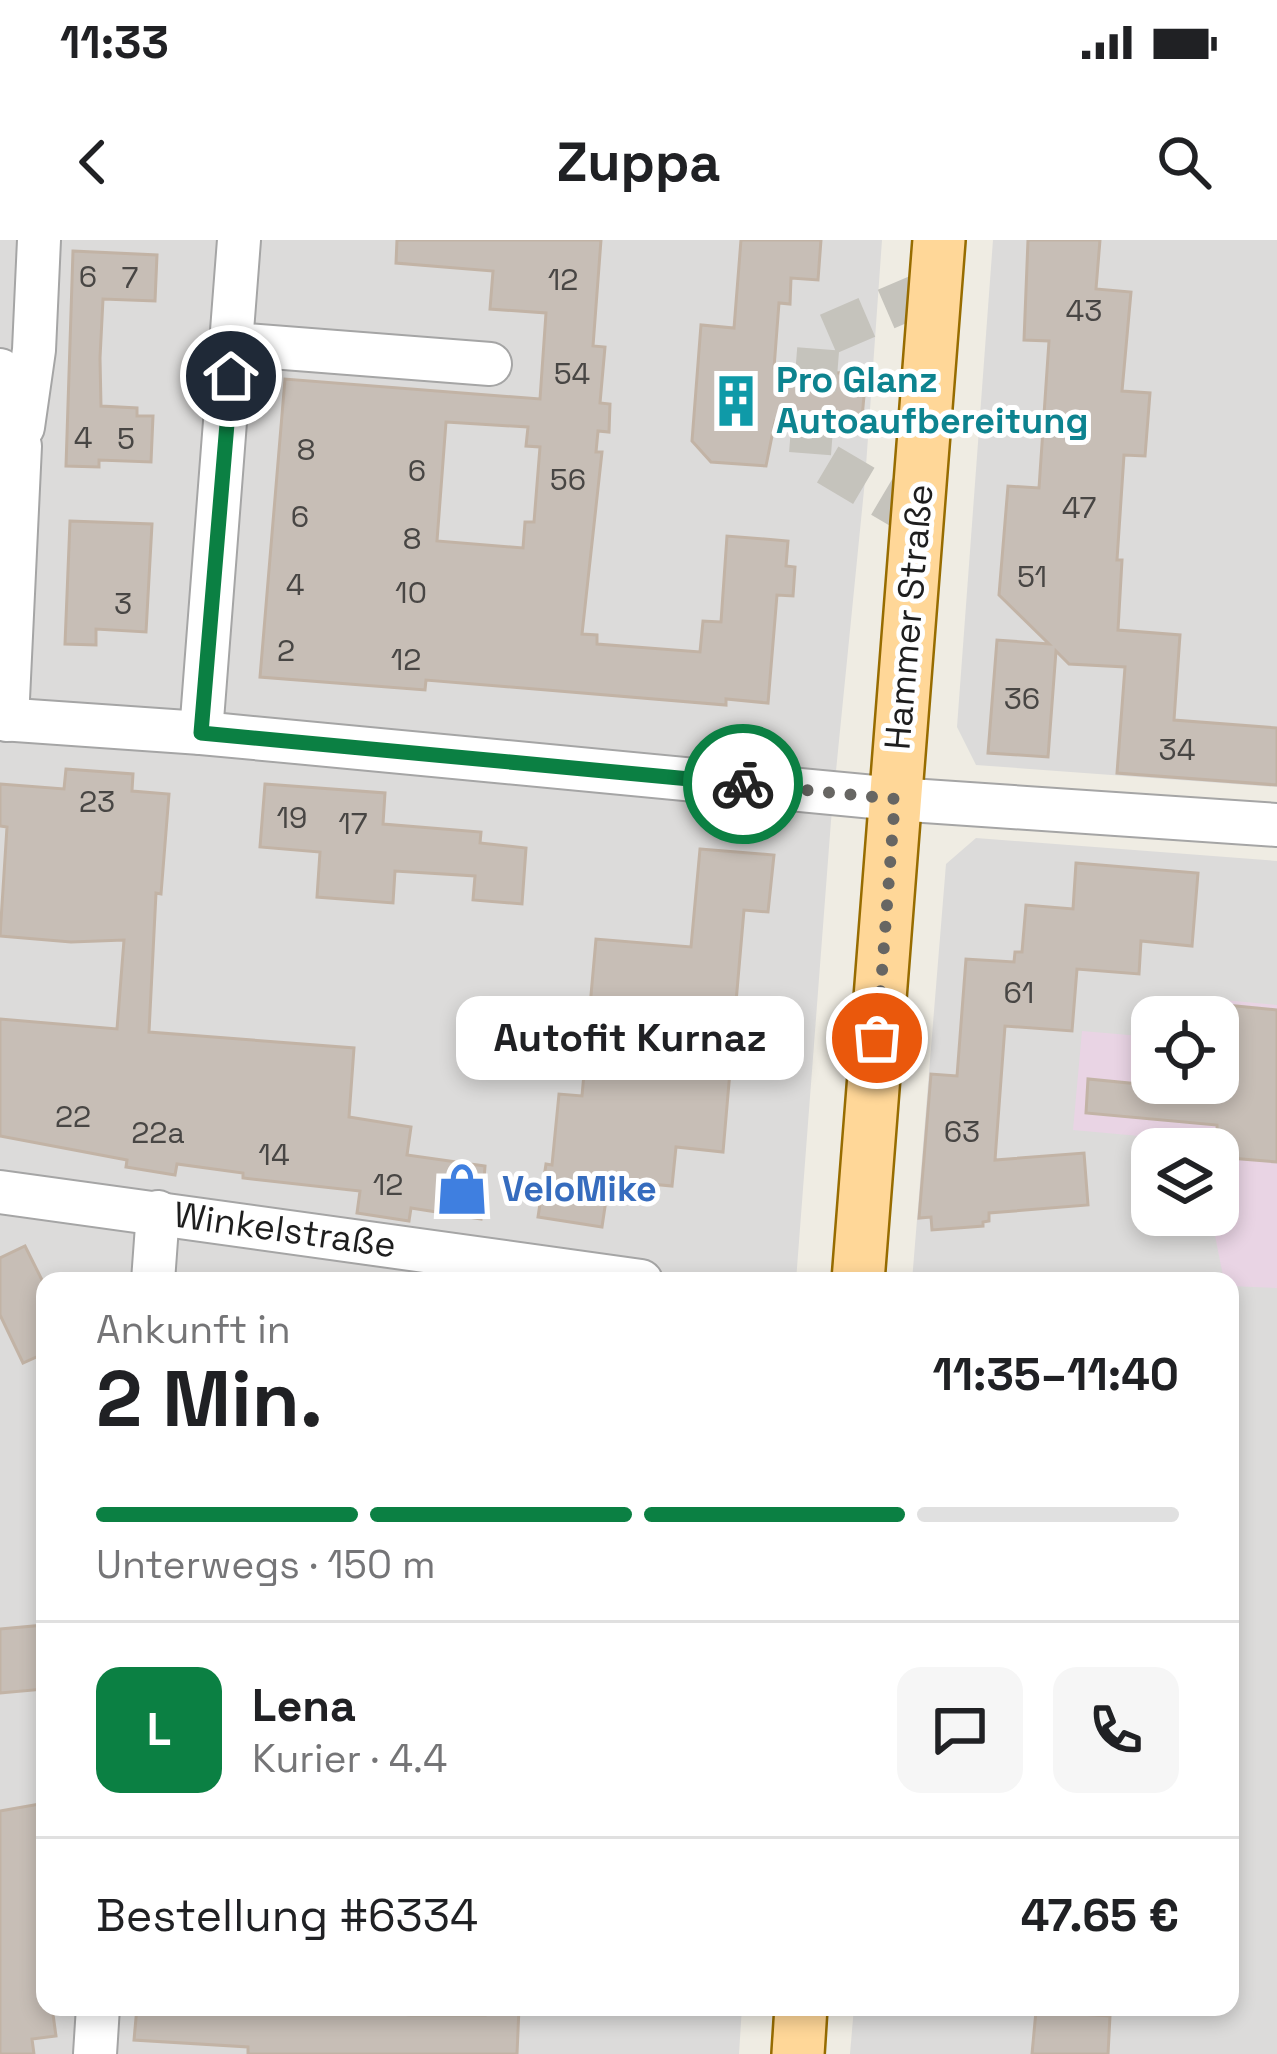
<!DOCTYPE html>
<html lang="de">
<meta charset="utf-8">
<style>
body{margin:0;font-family:"Space Grotesk",sans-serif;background:#f6f6f6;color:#202124;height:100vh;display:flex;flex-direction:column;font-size:45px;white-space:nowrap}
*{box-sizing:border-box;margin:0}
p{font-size:39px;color:#757577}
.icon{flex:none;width:66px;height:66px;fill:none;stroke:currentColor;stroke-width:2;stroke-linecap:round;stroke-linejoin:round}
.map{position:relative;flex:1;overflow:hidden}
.drawer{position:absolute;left:36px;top:1032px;width:1203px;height:744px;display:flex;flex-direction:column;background:#fff;border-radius:24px;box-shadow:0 6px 18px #0003}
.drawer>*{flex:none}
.controls{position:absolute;left:1131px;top:756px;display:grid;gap:24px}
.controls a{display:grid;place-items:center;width:108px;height:108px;border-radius:24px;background:#fff;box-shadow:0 6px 18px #0003;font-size:60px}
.pin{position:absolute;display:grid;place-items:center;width:102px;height:102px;color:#fff;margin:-51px;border:6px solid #fff;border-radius:50%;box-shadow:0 3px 12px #0007}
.courier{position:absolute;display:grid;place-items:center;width:120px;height:120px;margin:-60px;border:9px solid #0b8043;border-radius:50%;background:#fff;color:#222;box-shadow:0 3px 15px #0007}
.bubble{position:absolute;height:84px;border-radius:24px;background:#fff;box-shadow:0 6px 18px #0003;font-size:39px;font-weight:700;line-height:84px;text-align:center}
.overview em{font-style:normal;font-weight:700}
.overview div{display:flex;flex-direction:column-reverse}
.overview{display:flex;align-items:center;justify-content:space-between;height:204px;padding:0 60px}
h1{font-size:78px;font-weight:700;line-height:90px}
.bar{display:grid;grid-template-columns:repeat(4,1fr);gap:18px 12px;align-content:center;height:144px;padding:0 60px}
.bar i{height:15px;border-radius:9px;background:#e0e0e0}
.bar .on{background:#0b8043}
.bar p{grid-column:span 4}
.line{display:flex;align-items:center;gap:30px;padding:0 60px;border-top:3px solid #e0e0e0}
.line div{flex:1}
.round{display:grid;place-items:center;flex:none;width:126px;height:126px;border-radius:24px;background:#f6f6f6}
.status{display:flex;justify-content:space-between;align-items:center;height:84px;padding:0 60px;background:#fff;direction:ltr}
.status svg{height:33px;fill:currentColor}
header{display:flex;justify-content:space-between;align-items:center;height:156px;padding:0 60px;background:#fff;font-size:54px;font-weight:700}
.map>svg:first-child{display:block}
.residential{fill:#dcdbda;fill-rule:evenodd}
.industrial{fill:#e9d4e4}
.building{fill:#c7beb6;stroke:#c2b3a5;stroke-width:3;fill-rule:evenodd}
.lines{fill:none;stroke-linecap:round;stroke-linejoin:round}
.minor-tunnel{stroke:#c5c3bc;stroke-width:42;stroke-dasharray:42 21;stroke-linecap:butt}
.minor-casing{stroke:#a5a5a5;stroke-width:46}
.major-casing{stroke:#976c00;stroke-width:56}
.minor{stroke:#fff;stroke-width:42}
.major{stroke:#ffd798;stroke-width:51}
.done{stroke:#676663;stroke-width:12;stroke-dasharray:0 21.6}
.route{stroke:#0b8043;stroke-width:15}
.labels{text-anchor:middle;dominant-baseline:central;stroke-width:10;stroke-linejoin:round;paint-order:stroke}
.number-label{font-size:30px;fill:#484644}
.culture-label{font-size:36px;font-weight:bold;fill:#0d838f;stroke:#fff;text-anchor:start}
.street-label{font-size:36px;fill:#1e1e1e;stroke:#fff}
.shop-label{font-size:36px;font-weight:bold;fill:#366cbe;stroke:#fff;text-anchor:start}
</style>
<div class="status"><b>11:33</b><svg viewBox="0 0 49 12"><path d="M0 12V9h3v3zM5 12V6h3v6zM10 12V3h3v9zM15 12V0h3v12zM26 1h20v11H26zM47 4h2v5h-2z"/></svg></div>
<header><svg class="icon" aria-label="back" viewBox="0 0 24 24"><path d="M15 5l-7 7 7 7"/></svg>Zuppa<svg class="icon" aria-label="search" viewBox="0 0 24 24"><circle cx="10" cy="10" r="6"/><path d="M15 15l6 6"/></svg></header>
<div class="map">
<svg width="1277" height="1814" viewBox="0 0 1277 1814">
<rect width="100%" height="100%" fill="#efece3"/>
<!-- residential -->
<g class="residential">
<polygon points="0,0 882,0 865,240 831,581 796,1041 45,1041 45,1767 742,1767 739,1814 0,1814"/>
<polygon points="993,0 1277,0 1277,547 976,525 957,487"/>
<path d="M 976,598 L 1277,621 L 1277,1814 L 850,1814 L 854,1767 L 1230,1767 L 1230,1041 L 912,1041 L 946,624 ZM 1152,777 L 1218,777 L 1218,843 L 1152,843 ZM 1152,909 L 1218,909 L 1218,975 L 1152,975 Z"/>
</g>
<!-- industrial -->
<polygon class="industrial" points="1202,758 1277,765 1277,1048 1230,1046 1230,1041 1224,1041 1211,975 1218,975 1218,909 1197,909 1195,901 1073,890 1082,791 1152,797 1152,843 1218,843 1218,777 1200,777"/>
<!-- building -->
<g class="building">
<path d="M 397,0 L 601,0 L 593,106 L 605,107 L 600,163 L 610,164 L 609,192 L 598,191 L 596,212 L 602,212 L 582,394 L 597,395 L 597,404 L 700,412 L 703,381 L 721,382 L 727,296 L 788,301 L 786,326 L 795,327 L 793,356 L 777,355 L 768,463 L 726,459 L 726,465 L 426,440 L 425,450 L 260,437 L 285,139 L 540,159 L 546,73 L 490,69 L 493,31 L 396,23 ZM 446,182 L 528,187 L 526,206 L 540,207 L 534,282 L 525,282 L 523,308 L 437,301 Z"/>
<polygon points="741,0 821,0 818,40 791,38 790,64 779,63 774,128 866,135 861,188 775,181 766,226 711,222 692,201 701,85 734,88"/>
<polygon points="1028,0 1100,0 1096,49 1131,52 1122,151 1150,153 1145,216 1124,215 1117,320 1122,320 1118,390 1180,395 1174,480 1277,488 1277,545 1117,533 1125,427 1069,424 1056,411 1048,517 988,513 997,400 1049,404 999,355 1008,246 1039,248 1049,101 1024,100"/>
<polygon points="73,11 157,15 155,61 103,59 100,118 101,166 137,168 137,176 153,176 151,222 99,220 99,227 66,226"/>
<polygon points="70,281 152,284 146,392 96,389 96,405 65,404"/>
<polygon points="66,529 133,534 132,551 169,554 161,654 156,653 149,792 354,808 349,877 411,887 407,915 485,926 481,979 411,968 409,981 357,973 360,951 243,938 243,933 177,924 175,935 126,927 127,920 0,896 0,779 117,789 124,700 71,702 0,696 7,587 0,586 0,544 64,549"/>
<polygon points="265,544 385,553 383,584 481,592 480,603 526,608 522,664 473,660 475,636 395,631 393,663 317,657 320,612 260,607"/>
<polygon points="700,609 774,615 768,672 744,670 723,912 676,907 672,946 609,940 602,987 538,977 546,924 552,925 559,854 582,856 596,699 691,707"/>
<polygon points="1076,623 1198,633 1192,706 1141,701 1139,734 1077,729 1072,791 1005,786 995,920 1084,913 1088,965 989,973 989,981 983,982 983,986 932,990 931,977 919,978 931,834 957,836 966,719 1014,722 1015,712 1022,712 1026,665 1073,669"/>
<polygon points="1226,765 1277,770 1277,922 1218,917 1217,885 1086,873 1088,839 1220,852"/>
<polygon points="25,1006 45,1046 45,1113 23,1123 0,1075 0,1018"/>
<polygon points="45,1385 45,1449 0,1453 0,1389"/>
<polygon points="45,1563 45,1767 52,1767 56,1796 32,1799 34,1814 0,1814 0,1571"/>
<polygon points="137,1767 317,1767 411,1775 485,1775 485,1767 519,1768 517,1814 248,1814 248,1807 134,1800"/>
<polygon points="1036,1771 1110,1776 1108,1814 1032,1814"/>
</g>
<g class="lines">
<!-- minor-tunnel -->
<polyline class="minor-tunnel" points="918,278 810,214 819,98 935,48"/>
<!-- minor casing -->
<g class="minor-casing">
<g id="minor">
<polyline points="233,104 490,124"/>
<polyline points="0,130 20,206 7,480"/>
<polyline points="23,187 34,110 39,0"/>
<polyline points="0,479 201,493 895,559 1277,585"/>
<polyline points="201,493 239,0"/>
<polyline points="0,952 641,1041"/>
<polyline points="153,1041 158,972"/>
<polyline points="95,1814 98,1767"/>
</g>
</g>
<!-- major casing -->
<g class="major-casing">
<g id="major">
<polyline points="858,1041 939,0"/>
<polyline points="798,1814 801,1767"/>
</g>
</g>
<!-- minor -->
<use href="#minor" class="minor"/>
<!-- major -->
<use href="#major" class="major"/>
</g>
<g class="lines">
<!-- done -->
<polyline class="done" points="743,544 895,559 877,798"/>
<!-- route -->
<polyline class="route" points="231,136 201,493 743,544"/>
</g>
<!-- icons -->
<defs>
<g id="building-bare" transform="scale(4.14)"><path d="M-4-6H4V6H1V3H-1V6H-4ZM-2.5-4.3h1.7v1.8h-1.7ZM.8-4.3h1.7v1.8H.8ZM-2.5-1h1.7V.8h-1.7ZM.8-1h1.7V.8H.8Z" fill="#0f9aa8" stroke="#fff" stroke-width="2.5" paint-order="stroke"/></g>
<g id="shop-bare" transform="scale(4.14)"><path d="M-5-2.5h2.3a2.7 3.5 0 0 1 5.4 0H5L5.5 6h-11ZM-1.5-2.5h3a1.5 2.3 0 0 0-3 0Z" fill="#3f7fe0" stroke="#fff" stroke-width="2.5" paint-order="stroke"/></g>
</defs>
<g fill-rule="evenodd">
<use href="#building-bare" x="736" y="161"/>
<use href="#shop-bare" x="462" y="949"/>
</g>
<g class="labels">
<!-- number labels -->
<g class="number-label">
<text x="88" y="36">6</text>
<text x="130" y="37">7</text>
<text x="563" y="39">12</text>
<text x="1084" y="70">43</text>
<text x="572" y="133">54</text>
<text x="83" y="197">4</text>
<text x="126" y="198">5</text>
<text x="306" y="209">8</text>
<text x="417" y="230">6</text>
<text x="568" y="239">56</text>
<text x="1079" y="267">47</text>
<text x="300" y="276">6</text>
<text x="412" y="298">8</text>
<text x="1032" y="336">51</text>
<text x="295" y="344">4</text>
<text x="411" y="352">10</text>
<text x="123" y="363">3</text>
<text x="286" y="410">2</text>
<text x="406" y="419">12</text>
<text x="1022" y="458">36</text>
<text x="1177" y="509">34</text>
<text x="97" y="561">23</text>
<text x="292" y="577">19</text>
<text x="353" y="583">17</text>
<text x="1019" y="752">61</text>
<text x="73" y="876">22</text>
<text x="962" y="891">63</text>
<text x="158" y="892">22a</text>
<text x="274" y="914">14</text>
<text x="388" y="944">12</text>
</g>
<!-- culture labels -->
<g class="culture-label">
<text x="776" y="140">Pro Glanz<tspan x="776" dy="41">Autoaufbereitung</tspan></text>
</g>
<!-- street labels -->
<g class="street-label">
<text transform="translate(909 377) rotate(-85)">Hammer Straße</text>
<text transform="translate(285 990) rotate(8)">Winkelstraße</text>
</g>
<!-- shop labels -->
<g class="shop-label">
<text x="502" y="949">VeloMike</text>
</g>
</g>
</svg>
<div class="controls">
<a><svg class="icon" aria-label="locate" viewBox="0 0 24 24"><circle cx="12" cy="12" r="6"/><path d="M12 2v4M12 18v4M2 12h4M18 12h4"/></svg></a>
<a><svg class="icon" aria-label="layers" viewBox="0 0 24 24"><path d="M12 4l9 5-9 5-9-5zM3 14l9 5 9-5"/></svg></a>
</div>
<div class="pin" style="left:877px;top:798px;background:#ea580c"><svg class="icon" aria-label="bag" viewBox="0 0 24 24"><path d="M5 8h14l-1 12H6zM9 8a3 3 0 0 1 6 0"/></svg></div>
<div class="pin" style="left:231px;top:136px;background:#1f2937"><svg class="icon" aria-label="home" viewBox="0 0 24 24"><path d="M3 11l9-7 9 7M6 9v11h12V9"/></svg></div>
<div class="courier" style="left:743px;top:544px"><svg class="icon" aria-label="bike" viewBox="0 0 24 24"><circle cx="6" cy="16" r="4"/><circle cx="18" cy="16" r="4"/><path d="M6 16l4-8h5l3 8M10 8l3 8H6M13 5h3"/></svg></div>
<div class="bubble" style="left:456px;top:756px;width:348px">Autofit Kurnaz</div>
<section class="drawer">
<div class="overview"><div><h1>2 Min.</h1><p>Ankunft in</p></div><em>11:35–11:40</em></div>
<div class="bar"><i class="on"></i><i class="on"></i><i class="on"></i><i></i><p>Unterwegs · 150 m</p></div>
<div class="line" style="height:216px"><b class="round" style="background:#0b8043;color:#fff">L</b><div><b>Lena</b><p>Kurier · 4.4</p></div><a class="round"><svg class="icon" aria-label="chat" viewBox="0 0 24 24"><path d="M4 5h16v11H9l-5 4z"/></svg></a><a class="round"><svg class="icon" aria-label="phone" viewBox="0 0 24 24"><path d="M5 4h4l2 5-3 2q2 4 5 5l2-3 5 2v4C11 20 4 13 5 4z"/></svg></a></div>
<div class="line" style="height:156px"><div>Bestellung #6334</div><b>47.65 €</b></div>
</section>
</div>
